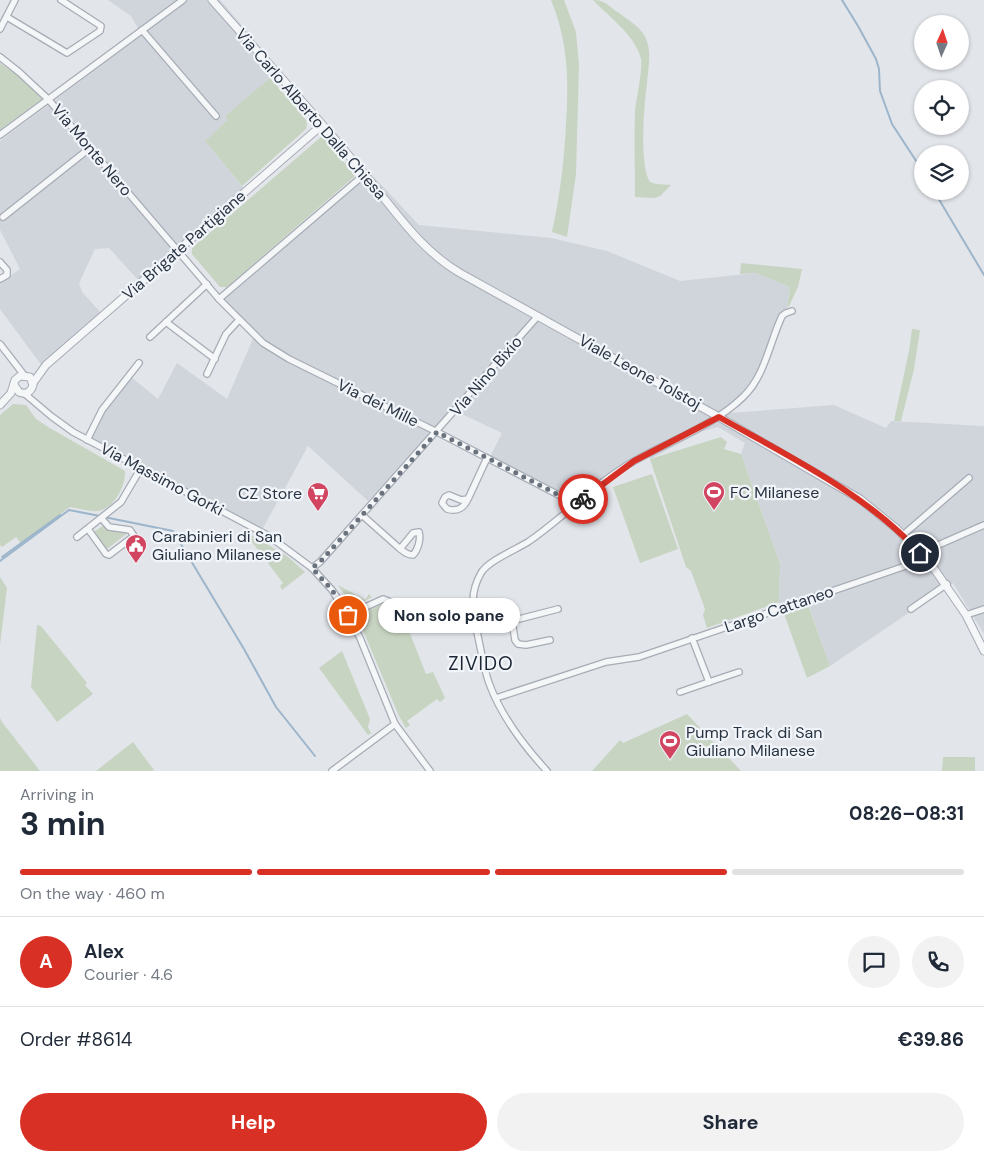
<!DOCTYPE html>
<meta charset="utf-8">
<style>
body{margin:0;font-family:"DM Sans",sans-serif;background:#f2f2f3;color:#1f2937;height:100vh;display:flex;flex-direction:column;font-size:19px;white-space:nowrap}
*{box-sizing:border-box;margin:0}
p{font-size:16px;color:#747a83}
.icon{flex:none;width:28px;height:28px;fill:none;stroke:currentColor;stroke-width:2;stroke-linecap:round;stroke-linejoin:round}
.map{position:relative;height:771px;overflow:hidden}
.drawer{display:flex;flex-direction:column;background:#fff;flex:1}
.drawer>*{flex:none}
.needle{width:32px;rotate:3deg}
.fabs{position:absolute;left:914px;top:15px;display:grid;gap:10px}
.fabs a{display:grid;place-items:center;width:55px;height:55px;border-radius:50%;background:#fff;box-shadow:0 1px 4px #0004;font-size:25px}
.pin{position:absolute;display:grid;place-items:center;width:42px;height:42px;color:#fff;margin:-21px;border:2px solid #fff;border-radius:50%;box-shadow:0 1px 5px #0007}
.courier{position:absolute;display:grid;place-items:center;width:50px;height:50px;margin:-25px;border:4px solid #d93025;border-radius:50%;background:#fff;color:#222;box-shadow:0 1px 6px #0007}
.bubble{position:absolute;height:35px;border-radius:18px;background:#fff;box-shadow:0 1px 4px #0004;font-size:16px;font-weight:700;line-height:35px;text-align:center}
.headline em{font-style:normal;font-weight:700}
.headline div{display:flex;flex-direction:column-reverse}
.headline{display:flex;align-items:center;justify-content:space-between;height:85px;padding:0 20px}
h1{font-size:32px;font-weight:700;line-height:38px}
.bar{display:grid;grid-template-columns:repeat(4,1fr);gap:8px 5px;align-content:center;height:60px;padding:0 20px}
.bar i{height:6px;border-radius:4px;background:#e0e1e3}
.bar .active{background:#d93025}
.bar p{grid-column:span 4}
.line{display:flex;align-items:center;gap:12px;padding:0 20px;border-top:1px solid #e0e1e3}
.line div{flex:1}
.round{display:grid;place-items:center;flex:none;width:52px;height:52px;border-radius:26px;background:#f2f2f3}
.button{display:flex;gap:10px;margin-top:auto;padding:10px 20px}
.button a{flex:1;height:58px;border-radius:30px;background:#d93025;color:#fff;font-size:20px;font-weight:700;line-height:58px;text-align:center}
.button a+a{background:#f2f2f3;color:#1f2937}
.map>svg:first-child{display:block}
.built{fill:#d0d5dc}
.green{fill:#c8d4c2}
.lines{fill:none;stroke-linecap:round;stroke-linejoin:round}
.stream{stroke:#9cb5cb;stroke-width:2}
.minor-casing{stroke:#a7acb5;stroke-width:8}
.tertiary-casing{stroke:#a7acb5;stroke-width:9}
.minor{stroke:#f4f6f8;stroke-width:5.5}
.tertiary{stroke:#f4f6f8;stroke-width:7}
.done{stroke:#6a727d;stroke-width:5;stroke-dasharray:0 9}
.route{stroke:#d93025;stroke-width:6}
.labels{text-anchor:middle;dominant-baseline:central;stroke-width:4.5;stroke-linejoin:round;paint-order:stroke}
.street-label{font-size:16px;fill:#293443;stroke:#f1f4f8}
.poi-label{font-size:16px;fill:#293443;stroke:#f1f4f8;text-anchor:start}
.quarter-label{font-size:19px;letter-spacing:1px;fill:#1b2533;stroke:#f1f4f8}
</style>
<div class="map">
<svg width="984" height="771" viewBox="0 0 984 771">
<rect width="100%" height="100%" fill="#e2e5ea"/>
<!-- built -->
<g class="built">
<polygon points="108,0 220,0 280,70 225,116 229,120 205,141 245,190 138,280 109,248 95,249 79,283 82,292 102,314 42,366 0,309 0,283 20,269 0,230 0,141 142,35 131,16"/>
<polygon points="371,174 419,225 551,238 607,251 680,281 756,273 790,287 785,319 763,376 756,389 745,401 730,413 834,405 886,428 891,421 984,426 984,634 953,583 830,666 806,598 781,606 779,602 780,564 741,454 745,443 718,427 703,431 650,459 648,455 630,464 578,504 490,457 502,433 451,409 368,501 308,446 263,528 91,438 104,412 131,377 158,399 177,363 227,399 255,334 223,300"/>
</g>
<!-- green -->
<g class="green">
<path d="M 551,0 L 564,0 L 576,32 L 579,65 L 576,174 L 567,237 L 552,232 C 560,196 564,161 566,125 C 569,81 568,41 551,0 Z"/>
<path d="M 593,0 C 606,0 608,6 619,13 C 628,20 638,25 644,35 C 653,50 648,68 647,84 C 644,106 639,164 650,182 L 656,184 L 671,185 L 660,196 L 655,198 L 635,197 C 635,169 634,140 635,112 C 636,100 643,69 641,59 C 636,36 608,16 593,0 Z"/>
<polygon points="0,63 17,75 42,99 0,130"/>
<polygon points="270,78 306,120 307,125 306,129 242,186 205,141 228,120 225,116"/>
<polygon points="321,137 326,139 355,176 227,287 220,287 192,254 192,248"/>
<polygon points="741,263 802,269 798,287 789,306 787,308 790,287 756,273 740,274"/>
<polygon points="912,329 920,330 914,369 901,421 894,421 909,351"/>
<path d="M 13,404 L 26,405 L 36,419 L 48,427 L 125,471 C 126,485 114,509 98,511 C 89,512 78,508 70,507 L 21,543 L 16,537 L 2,547 L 0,545 L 0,415 Z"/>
<polygon points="721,437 727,442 724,449 741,454 780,564 779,602 707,628 703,615 705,609 691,571 686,567 650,459"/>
<polygon points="652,474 678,549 640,563 613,487"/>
<polygon points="104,525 112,530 129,532 107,549 94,532"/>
<polygon points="244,533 248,533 287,556 305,572 282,590 280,586 283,583 249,538 245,540 243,537"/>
<polygon points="0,577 7,588 0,645"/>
<polygon points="338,585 365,600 369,594 372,597 353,607"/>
<polygon points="807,602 830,666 807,678 783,611"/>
<polygon points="384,603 401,611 426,674 433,672 445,698 440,702 437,699 407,721 410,725 406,728 399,716 357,616"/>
<polygon points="37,625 41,626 87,683 85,685 93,694 57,722 31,687"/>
<polygon points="342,651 370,719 368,727 371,733 368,735 319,668"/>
<polygon points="687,714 741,771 592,771 620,740 623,743"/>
<polygon points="0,718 2,722 40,771 0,771"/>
<polygon points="133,742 154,770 152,771 96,771"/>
<polygon points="943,757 975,757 975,771 942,771"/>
</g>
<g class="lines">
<!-- stream -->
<g class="stream">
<polyline points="842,0 858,26 876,59 879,69 880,91 892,124 922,170"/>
<polyline points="934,191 984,275"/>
<polyline points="104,517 173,531 244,649 276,707 315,756"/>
<polyline points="2,557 60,515"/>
<polyline points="0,561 69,510 100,516"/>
</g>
<!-- minor casing -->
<g class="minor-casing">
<g id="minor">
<polyline points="7,17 67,53 100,31 101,26 61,0"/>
<polyline points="0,29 15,0"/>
<polyline points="142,30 216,116"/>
<polyline points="0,57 19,72 48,99 219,299 263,343 289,359 437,432 576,504"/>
<polyline points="0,135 183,0"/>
<polyline points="3,217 90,148"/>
<polyline points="0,262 7,270 7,275 0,279"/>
<polyline points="219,299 365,174"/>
<polyline points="166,322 215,359"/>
<polyline points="150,337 207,284"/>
<polyline points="0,344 24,375"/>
<polyline points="207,374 226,334 239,320"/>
<polyline points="25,394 51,416 73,432 269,536 312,568 332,590 348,615 360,638 395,724 430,771"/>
<polyline points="87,440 102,410 139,363"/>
<path d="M 468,499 C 464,508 457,512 447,509 L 442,503 L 445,497 L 449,495 L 461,500 L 468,499 L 487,458"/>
<path d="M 362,515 L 398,547 C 403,551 407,555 413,555 C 418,550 421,539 419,532 L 413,533 L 400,549"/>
<polyline points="88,529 106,554 109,555 134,536 130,530 109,527 102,519"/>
<polyline points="903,535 969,478"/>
<polyline points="77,537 121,502 141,468"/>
<polyline points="920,553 984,525"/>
<polyline points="312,568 320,562 538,316"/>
<polyline points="911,609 947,584"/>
<polyline points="348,615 383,599 404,607 415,609 472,602"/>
<polyline points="966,615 984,609"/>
<polyline points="512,621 515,640 518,644 526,645 550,640"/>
<polyline points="477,630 558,609"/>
<polyline points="692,638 709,682 739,672"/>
<polyline points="680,692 709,682"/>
<polyline points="496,698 606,662 639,657 926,559"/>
<polyline points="332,771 395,724"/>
<path d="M 547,771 C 523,745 501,716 489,683 C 483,666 481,649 477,632 C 473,610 469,594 481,573 C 488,561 515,550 528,542 C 565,517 596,482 636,460 C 672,440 713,426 743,397 C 765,376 769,344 782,316 L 786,313 L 792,311"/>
</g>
</g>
<!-- tertiary casing -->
<g class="tertiary-casing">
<g id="tertiary">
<path d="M 212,0 C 263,58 316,115 365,175 C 395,210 419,249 460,273 L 719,417 L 860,499 L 897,529 L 935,570 L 966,615 L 984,651"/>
<polyline points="33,383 46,365 322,125"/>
<path d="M 0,405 L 11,393 L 15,380 L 20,376 L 30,377 L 33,385 C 31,392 26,395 19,392 L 14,385"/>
</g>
</g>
<!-- minor -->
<use href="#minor" class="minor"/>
<!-- tertiary -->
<use href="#tertiary" class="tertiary"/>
</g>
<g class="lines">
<!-- done -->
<polyline class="done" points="348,615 332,590 312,568 320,562 437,432 576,504 583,499"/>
<!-- route -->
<path class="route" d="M 583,499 L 634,461 L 719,417 C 790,457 865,493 920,553"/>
</g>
<!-- icons -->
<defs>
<g id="stadium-pin" transform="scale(1.125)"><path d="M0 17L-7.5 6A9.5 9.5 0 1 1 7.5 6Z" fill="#d14561" stroke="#f1f4f8"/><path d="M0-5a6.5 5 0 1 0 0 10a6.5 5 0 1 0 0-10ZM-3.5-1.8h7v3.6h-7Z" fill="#fff"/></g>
<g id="supermarket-pin" transform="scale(1.125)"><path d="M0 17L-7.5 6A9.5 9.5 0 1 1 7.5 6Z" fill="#d14561" stroke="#f1f4f8"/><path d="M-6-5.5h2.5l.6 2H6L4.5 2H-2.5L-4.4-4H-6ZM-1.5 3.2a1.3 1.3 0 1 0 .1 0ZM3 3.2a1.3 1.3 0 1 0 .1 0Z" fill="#fff"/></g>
<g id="civic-pin" transform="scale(1.125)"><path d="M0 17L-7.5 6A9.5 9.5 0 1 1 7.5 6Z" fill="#d14561" stroke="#f1f4f8"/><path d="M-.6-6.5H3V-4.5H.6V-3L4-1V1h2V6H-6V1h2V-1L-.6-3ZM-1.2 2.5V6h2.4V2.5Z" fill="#fff"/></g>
</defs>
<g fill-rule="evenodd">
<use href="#stadium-pin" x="714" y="492"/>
<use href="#supermarket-pin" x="318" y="493"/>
<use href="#civic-pin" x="136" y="545"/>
<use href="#stadium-pin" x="670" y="741"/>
</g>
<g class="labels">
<!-- street labels -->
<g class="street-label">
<text transform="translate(311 114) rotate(49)">Via Carlo Alberto Dalla Chiesa</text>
<text transform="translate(92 150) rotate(50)">Via Monte Nero</text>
<text transform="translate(184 245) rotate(-41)">Via Brigate Partigiane</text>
<text transform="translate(640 372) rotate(29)">Viale Leone Tolstoj</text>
<text transform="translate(486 376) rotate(-49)">Via Nino Bixio</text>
<text transform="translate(378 403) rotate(26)">Via dei Mille</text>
<text transform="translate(162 479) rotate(28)">Via Massimo Gorki</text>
<text transform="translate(779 609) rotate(-19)">Largo Cattaneo</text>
</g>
<!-- poi labels -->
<g class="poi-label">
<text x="730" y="492">FC Milanese</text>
<text x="302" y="493" text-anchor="end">CZ Store</text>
<text x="152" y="536">Carabinieri di San<tspan x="152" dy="18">Giuliano Milanese</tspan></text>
<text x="686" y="732">Pump Track di San<tspan x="686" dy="18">Giuliano Milanese</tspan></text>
</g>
<!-- quarter labels -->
<g class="quarter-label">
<text x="481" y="663">ZIVIDO</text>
</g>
</g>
</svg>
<div class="fabs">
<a><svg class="needle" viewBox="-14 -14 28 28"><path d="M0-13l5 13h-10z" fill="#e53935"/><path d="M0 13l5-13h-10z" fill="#747a83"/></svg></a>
<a><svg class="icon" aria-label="locate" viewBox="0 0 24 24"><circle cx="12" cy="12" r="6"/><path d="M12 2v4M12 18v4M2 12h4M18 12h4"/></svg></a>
<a><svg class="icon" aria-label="layers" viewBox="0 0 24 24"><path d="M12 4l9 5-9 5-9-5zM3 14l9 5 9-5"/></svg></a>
</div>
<div class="pin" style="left:348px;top:615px;background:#ea580c"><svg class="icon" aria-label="bag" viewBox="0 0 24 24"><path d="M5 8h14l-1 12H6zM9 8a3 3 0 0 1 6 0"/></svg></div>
<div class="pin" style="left:920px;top:553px;background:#1f2937"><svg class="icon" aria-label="home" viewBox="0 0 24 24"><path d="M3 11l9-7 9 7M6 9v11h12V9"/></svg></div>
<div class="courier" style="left:583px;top:499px"><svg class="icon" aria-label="bike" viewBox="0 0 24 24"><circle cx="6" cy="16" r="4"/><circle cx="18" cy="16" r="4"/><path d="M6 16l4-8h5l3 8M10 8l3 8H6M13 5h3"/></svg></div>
<div class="bubble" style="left:378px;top:598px;width:142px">Non solo pane</div>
</div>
<section class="drawer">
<div class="headline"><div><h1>3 min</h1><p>Arriving in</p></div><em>08:26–08:31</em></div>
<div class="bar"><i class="active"></i><i class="active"></i><i class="active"></i><i></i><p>On the way · 460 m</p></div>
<div class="line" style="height:90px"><b class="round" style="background:#d93025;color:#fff">A</b><div><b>Alex</b><p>Courier · 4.6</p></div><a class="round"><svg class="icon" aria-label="chat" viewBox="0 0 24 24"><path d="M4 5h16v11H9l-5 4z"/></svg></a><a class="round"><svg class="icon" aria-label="phone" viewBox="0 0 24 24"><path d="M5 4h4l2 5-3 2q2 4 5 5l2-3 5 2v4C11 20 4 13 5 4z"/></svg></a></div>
<div class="line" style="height:65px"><div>Order #8614</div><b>€39.86</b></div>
<div class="button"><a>Help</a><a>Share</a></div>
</section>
